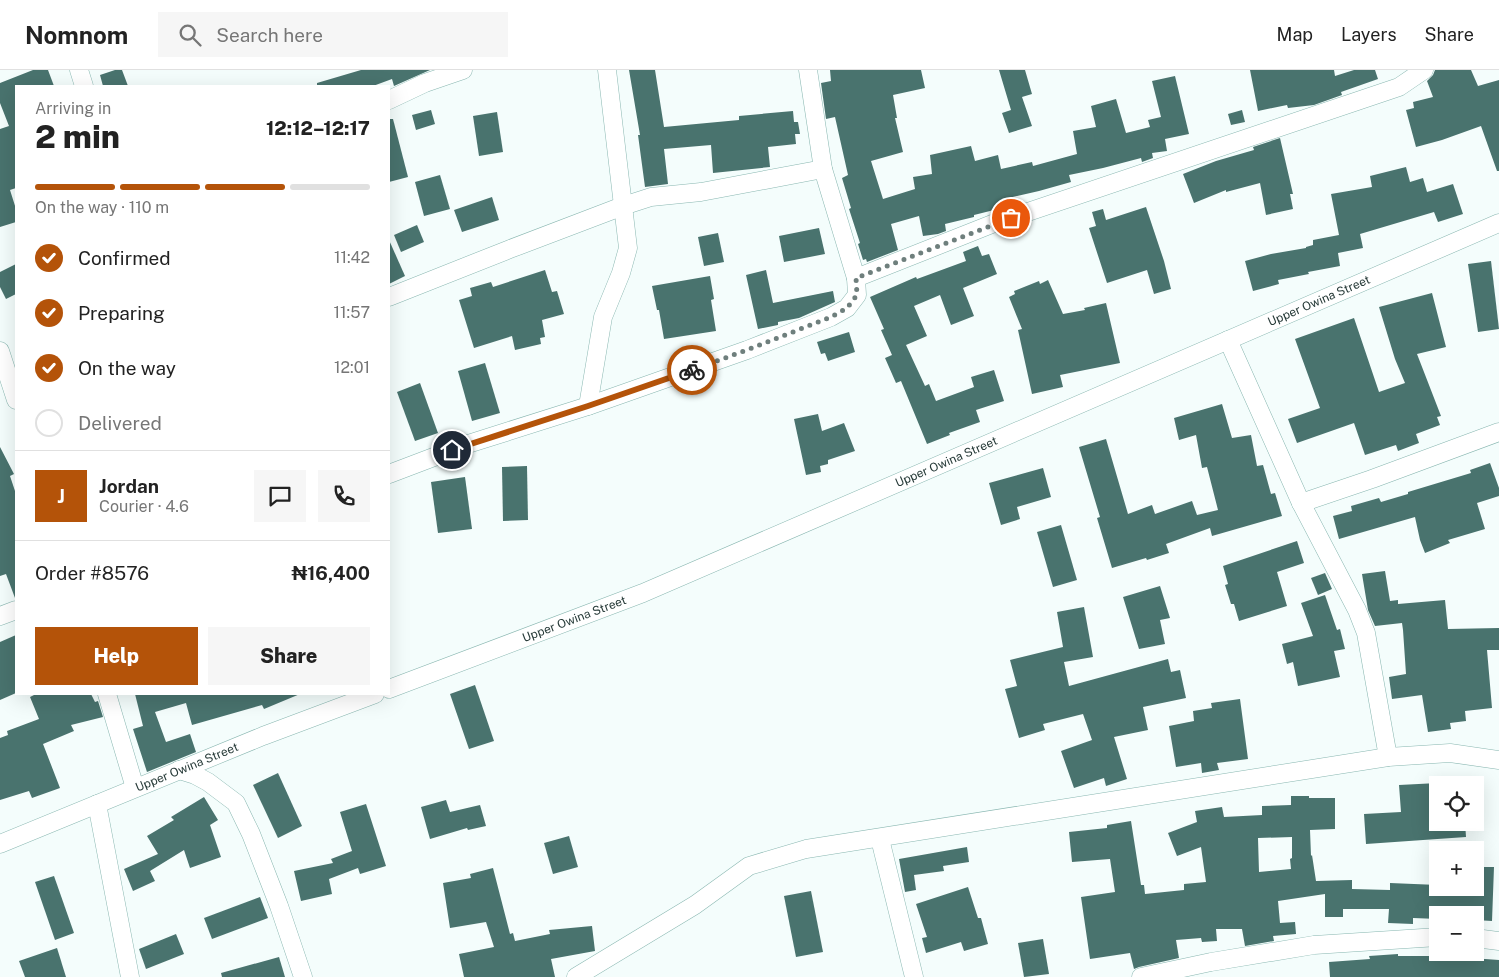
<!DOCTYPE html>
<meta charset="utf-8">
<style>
body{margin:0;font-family:"Public Sans",sans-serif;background:#f6f6f6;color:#222;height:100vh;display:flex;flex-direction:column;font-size:19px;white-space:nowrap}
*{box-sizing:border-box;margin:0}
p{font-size:16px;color:#767676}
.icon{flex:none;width:28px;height:28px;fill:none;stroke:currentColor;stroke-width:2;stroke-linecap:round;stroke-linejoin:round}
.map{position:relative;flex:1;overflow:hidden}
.drawer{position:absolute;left:15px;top:15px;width:375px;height:610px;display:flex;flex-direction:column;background:#fff;border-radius:0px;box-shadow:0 5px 20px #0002}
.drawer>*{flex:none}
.tools{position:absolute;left:1429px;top:706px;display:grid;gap:10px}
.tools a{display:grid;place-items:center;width:55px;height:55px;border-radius:0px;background:#fff;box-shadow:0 5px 20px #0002;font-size:25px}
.pin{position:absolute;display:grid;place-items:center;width:42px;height:42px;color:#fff;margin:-21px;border:2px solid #fff;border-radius:50%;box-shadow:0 1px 5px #0007}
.courier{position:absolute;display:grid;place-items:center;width:50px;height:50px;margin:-25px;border:4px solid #b45309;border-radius:50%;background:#fff;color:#222;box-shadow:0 1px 6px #0007}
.overview em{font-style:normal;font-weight:800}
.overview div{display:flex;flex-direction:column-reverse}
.overview{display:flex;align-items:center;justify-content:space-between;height:85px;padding:0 20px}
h1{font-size:32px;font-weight:800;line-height:38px}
.bar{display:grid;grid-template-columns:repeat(4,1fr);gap:8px 5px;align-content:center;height:60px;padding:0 20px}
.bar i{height:6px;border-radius:4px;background:#e0e0e0}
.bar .on{background:#b45309}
.bar p{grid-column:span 4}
.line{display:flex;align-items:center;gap:12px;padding:0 20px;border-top:1px solid #e0e0e0}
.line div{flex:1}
.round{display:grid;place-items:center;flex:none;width:52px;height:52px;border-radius:0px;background:#f6f6f6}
ol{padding:0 20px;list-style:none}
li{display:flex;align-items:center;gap:15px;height:55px}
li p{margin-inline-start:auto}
li .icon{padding:5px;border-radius:50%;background:#b45309;color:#fff;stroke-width:4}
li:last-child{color:#767676}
li i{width:28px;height:28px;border:2px solid #e0e0e0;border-radius:50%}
.primary-button{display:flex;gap:10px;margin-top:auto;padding:10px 20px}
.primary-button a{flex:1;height:58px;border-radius:0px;background:#b45309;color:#fff;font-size:20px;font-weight:800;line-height:58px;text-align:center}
.primary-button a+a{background:#f6f6f6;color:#222}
header{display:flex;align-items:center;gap:30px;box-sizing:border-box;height:70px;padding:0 25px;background:#fff;border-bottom:1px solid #e0e0e0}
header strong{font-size:24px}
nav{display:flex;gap:28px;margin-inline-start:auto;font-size:18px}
.search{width:350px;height:45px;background:#f6f6f6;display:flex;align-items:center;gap:12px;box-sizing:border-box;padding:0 18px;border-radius:0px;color:#767676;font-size:19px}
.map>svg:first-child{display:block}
.building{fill:#49736e;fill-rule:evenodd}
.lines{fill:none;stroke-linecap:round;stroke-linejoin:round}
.street-casing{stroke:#89b7b1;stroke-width:19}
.street{stroke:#fff;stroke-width:18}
.done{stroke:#6f7f7d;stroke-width:5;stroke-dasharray:0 9}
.route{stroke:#b45309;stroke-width:6}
.labels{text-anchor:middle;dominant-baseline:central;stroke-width:5;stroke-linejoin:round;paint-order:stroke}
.street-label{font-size:12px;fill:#283b39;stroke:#fff}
</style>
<header>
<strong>Nomnom</strong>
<div class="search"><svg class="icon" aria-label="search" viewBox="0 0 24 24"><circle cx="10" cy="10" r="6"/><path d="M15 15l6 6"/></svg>Search here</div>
<nav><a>Map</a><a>Layers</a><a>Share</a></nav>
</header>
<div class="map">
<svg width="1499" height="907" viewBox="0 0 1499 907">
<rect width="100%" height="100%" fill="#f4fdfc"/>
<!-- building -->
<g class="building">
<polygon points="33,0 48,0 54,16 16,16 16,118 10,120 16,139 16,152 0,157 0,59 9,56 0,33 0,13"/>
<polygon points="115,0 122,0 128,16 103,16 100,5"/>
<polygon points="361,0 430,0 394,16 392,9 373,16 317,16 317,13"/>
<polygon points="629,0 655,0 664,57 739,50 739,46 793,41 794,52 798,52 800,64 795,64 796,74 768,77 770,97 713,103 711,75 664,79 668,114 645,117 638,65 640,65"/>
<polygon points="830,0 921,0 925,18 893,25 897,48 895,48 903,82 871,91 883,129 915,119 913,107 932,104 930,85 971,76 975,91 998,85 1001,99 1032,92 1033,96 1077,84 1073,61 1096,57 1091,36 1116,29 1126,63 1150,57 1148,50 1161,47 1152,11 1175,6 1189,64 1165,69 1167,81 1152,83 1153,88 1142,92 1141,88 1103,98 1069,105 1071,112 1039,121 1008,128 1010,136 974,145 974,147 945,154 946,161 938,164 923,166 919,146 891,154 898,180 867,192 866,189 863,190 858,174 860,173 849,139 851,138 842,108 848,105 835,47 826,49 821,13 831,11"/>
<polygon points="999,0 1025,0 1032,24 1022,27 1032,56 1009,63 1002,43 1011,40"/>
<polygon points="1250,0 1334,0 1335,6 1354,0 1375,0 1378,9 1341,22 1342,25 1314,35 1288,38 1287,35 1258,41"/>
<polygon points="1435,0 1471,0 1478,16 1499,10 1499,101 1497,101 1481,56 1442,70 1416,77 1406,40 1414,38 1413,32 1433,27 1427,11 1433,5"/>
<polygon points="431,40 435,54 416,60 412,45"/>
<polygon points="1242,40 1245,52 1231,55 1228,44"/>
<polygon points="497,42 503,82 479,86 473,46"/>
<polygon points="389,49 393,49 408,107 389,112"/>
<polygon points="1280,68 1293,124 1290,124 1293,139 1266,145 1260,113 1226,122 1226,120 1194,133 1183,104 1216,91 1254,80 1253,77"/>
<polygon points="1406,97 1410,112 1423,108 1427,122 1453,114 1463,144 1438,152 1434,142 1360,164 1363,178 1338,183 1340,196 1308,202 1309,204 1278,210 1279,214 1253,221 1245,191 1271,184 1306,178 1306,177 1313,175 1313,170 1339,165 1331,124 1372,117 1370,106"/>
<polygon points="440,105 450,139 424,146 415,112"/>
<polygon points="492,127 499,150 462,162 454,140"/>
<polygon points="1146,137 1164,191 1171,219 1154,224 1147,200 1107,213 1089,158 1096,156 1092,142 1103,139 1106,150"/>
<polygon points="417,155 424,172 401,182 394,165"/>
<polygon points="819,158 825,184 784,192 779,166"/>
<polygon points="718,163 724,192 704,196 698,167"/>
<polygon points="389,170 405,206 389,214"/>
<polygon points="978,176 982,186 989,184 997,204 963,218 974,246 951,255 940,225 914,236 927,266 906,275 925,316 929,314 936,331 974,317 971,307 994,300 1004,331 976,340 980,352 949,363 950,365 927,374 901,311 896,313 885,288 892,285 881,260 884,259 870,227 916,207 917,209 966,191 963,182"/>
<polygon points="1491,191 1499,259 1478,262 1468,194"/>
<polygon points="16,194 16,224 6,229 0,217 0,202"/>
<polygon points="545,200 552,222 557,221 564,244 542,250 545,267 540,268 541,274 515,280 512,266 474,278 459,230 472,226 470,218 491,212 493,217"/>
<polygon points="766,200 773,233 833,221 835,232 799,248 778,252 778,255 758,259 746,205"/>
<polygon points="710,206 714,229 711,230 716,261 664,269 659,240 657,240 652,216"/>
<polygon points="1048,210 1063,244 1085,240 1084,238 1106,233 1120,293 1060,305 1063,317 1032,324 1018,260 1022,259 1009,227 1015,224 1014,221 1039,211 1040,214"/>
<polygon points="1432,223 1446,277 1417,284 1441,346 1437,347 1440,355 1416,364 1419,373 1398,381 1396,375 1365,385 1354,353 1297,373 1288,349 1320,338 1295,269 1354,248 1379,322 1405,313 1395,289 1379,237"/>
<polygon points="849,262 855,282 828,291 825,283 821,284 817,272"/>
<polygon points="485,293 500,343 472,351 458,301"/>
<polygon points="420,313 438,363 415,371 397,322"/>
<polygon points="1222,334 1232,368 1251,365 1257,396 1263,395 1271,424 1275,423 1282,446 1212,466 1210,458 1166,474 1169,483 1147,490 1146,488 1112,498 1097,448 1100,447 1079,377 1106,369 1128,444 1152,435 1155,444 1192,431 1197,445 1218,440 1207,397 1202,398 1196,365 1179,370 1174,348"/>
<polygon points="818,344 822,361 844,353 855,381 828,390 828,394 820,396 821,402 806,405 794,349"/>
<polygon points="0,377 14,404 10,406 16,424 15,528 6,504 0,506"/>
<polygon points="1490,393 1499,418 1499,426 1477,433 1485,459 1448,470 1450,473 1425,483 1420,470 1415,447 1339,469 1333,446 1352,441 1351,436 1379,428 1381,432 1408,424 1408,422 1471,403 1470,400"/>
<polygon points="527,396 528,450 503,451 502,397"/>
<polygon points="1043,398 1051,427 1017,437 1020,449 1001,455 989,413"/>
<polygon points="465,407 472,459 438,463 431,412"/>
<polygon points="1061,455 1077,510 1053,517 1037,462"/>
<polygon points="1297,471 1304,493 1277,502 1287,536 1239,551 1234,534 1231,534 1225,515 1228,514 1223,496"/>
<polygon points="1385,501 1390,531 1398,530 1398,534 1445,530 1448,559 1499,558 1499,580 1487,580 1492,638 1465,641 1466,651 1450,653 1451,659 1428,662 1422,625 1392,629 1389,607 1406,604 1403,560 1402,553 1375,556 1368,540 1362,504"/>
<polygon points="1325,503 1332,519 1318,525 1311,508"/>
<polygon points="1160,516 1170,548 1160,550 1165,574 1139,579 1123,527"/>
<polygon points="1325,525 1337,560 1340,559 1345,579 1334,581 1340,607 1298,616 1293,592 1287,594 1282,574 1313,566 1301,533"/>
<polygon points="1084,537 1093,587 1064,592 1069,616 1168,589 1171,602 1180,600 1186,628 1143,637 1148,660 1114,667 1127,709 1106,716 1104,708 1074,718 1061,681 1092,670 1083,644 1043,654 1045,660 1019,668 1005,619 1017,616 1010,590 1063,577 1057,542"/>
<polygon points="16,565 16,623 0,630 0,572"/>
<polygon points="475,615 494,671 469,679 450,624"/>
<polygon points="36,624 91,624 95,632 98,631 103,647 71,655 74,661 43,674 60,718 32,728 29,721 0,730 0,668 8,665 7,661 39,649 30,627"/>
<polygon points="135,624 300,624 264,639 262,635 192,655 186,633 155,642 166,672 190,664 196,682 147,702 133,659 143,656"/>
<polygon points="1240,629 1248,689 1217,693 1219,700 1202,703 1201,693 1176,697 1169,656 1194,651 1193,641 1212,638 1211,633"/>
<polygon points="278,703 302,756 278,768 253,715"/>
<polygon points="1438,713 1438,752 1465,752 1466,767 1366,774 1364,744 1401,742 1399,715"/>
<path d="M 1291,726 L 1309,726 L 1309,728 L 1335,728 L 1335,759 L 1310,760 L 1311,786 L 1312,785 L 1316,811 L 1352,810 L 1352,819 L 1390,820 L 1390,813 L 1438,815 L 1438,818 L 1475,818 L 1475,797 L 1494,797 L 1492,851 L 1475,850 L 1475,845 L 1438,845 L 1438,849 L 1413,848 L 1413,854 L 1388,853 L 1389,839 L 1343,839 L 1343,847 L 1325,847 L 1325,824 L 1278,831 L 1280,853 L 1295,852 L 1296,864 L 1273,866 L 1274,871 L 1245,876 L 1242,859 L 1216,859 L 1217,871 L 1202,872 L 1201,868 L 1176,870 L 1179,888 L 1139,897 L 1134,899 L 1130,883 L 1090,889 L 1081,827 L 1115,822 L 1110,789 L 1072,792 L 1069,762 L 1107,758 L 1107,755 L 1131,751 L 1141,815 L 1144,815 L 1145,824 L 1184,820 L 1184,814 L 1206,812 L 1201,777 L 1177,786 L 1168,763 L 1197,752 L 1195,741 L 1222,737 L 1224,747 L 1262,745 L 1262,736 L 1291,735 ZM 1292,767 L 1292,788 L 1290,789 L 1291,799 L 1259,802 L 1258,768 Z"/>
<polygon points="204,727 218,750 210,755 221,787 190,798 184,780 150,801 155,811 133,821 124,799 158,784 147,766 174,750 171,747"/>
<polygon points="446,730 450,742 480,735 486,756 468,760 467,758 430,769 421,737"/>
<polygon points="366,734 386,796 360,804 358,798 329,809 332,824 301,831 294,801 333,793 331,789 352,781 340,742"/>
<polygon points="569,766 578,797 553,804 544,773"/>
<polygon points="967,777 969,792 943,796 944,801 914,805 916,820 905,822 899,789"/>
<polygon points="493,798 510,864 513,863 515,871 550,864 549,860 592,856 595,881 551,889 555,907 464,907 459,884 494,877 486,852 450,858 443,813 471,808 470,804"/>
<polygon points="54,806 74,863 55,870 35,812"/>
<polygon points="968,817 978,848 981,848 988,874 964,881 961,872 926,883 922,868 927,867 916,834"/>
<polygon points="811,821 823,882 796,887 784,826"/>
<polygon points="260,827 268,848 212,869 204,848"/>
<polygon points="176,864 184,884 146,899 139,879"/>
<polygon points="1043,869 1049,904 1024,907 1018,873"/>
<polygon points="57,878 66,907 25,907 19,891"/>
<polygon points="1398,884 1398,886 1443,886 1499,890 1499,907 1330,907 1329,892 1370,889 1369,886"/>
<polygon points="279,887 285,907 222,907 221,903"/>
</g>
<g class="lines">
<!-- street casing -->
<g class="street-casing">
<g id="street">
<polyline points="79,0 84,16"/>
<polyline points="808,0 823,99 856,208"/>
<polyline points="389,30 425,13 463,0"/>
<polyline points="389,227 510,179 623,136 651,127 701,122 823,99"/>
<polyline points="1228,270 1301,433 1357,540 1366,563 1388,687"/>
<polyline points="0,281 16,330"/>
<polyline points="588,336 603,247 621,203 628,178 607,0"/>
<polyline points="389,404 468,374 588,336 747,280 831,247 847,238 857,225 856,208 992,154 1399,17 1424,0"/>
<polyline points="1301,433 1372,409 1499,362"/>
<polyline points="0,546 16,540"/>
<path id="s1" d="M 389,619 L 643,523 L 1499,153"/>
<polyline points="107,624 135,718"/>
<polyline points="179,700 195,705 208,712 236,733 251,764 279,836 303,907"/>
<polyline points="97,734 130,907"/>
<polyline points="880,769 914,907"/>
<path id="s2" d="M 0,774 L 263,666 L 375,624"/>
<polyline points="1475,868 1499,871"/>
<polyline points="576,907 695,835 749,796 806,779 1388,687 1450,683 1499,690"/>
<polyline points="1141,907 1211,892 1314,875 1438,867"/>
</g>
</g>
<!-- street -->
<use href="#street" class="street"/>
</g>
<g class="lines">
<!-- done -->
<polyline class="done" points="692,300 747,280 831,247 847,238 857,225 856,208 1011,148"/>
<!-- route -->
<polyline class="route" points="452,380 588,336 692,300"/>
</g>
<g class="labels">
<!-- street labels -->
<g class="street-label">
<text stroke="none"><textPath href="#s1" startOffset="1008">Upper Owina Street</textPath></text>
<text stroke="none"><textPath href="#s1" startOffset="602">Upper Owina Street</textPath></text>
<text stroke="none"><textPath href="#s1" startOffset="198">Upper Owina Street</textPath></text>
<text stroke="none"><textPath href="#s2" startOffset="202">Upper Owina Street</textPath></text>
</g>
</g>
</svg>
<div class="tools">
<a><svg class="icon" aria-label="locate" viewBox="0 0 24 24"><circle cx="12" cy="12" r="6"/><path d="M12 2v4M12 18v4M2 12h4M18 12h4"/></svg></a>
<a>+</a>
<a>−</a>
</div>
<div class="pin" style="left:1011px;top:148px;background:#ea580c"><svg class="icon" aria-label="bag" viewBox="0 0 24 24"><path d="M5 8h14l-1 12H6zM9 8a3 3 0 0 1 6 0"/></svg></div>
<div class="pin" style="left:452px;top:380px;background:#1f2937"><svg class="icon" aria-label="home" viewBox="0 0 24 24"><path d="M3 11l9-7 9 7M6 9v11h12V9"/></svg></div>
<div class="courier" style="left:692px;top:300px"><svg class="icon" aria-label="bike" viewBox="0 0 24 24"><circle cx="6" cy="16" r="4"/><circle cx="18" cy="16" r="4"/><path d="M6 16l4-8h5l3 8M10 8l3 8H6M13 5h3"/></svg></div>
<section class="drawer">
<div class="overview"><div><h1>2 min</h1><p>Arriving in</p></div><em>12:12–12:17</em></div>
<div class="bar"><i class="on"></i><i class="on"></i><i class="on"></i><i></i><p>On the way · 110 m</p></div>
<ol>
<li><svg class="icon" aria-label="check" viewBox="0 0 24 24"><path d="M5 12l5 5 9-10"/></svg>Confirmed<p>11:42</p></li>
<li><svg class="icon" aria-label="check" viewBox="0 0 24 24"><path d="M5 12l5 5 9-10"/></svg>Preparing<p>11:57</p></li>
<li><svg class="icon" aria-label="check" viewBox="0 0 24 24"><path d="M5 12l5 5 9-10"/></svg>On the way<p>12:01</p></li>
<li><i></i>Delivered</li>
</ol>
<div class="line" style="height:90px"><b class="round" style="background:#b45309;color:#fff">J</b><div><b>Jordan</b><p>Courier · 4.6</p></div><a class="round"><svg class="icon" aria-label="chat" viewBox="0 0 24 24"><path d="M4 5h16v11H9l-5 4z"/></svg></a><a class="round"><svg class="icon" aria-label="phone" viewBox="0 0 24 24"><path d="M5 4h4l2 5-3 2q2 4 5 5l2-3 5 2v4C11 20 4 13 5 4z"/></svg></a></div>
<div class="line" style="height:65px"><div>Order #8576</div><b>₦16,400</b></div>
<div class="primary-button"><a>Help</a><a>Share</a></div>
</section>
</div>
